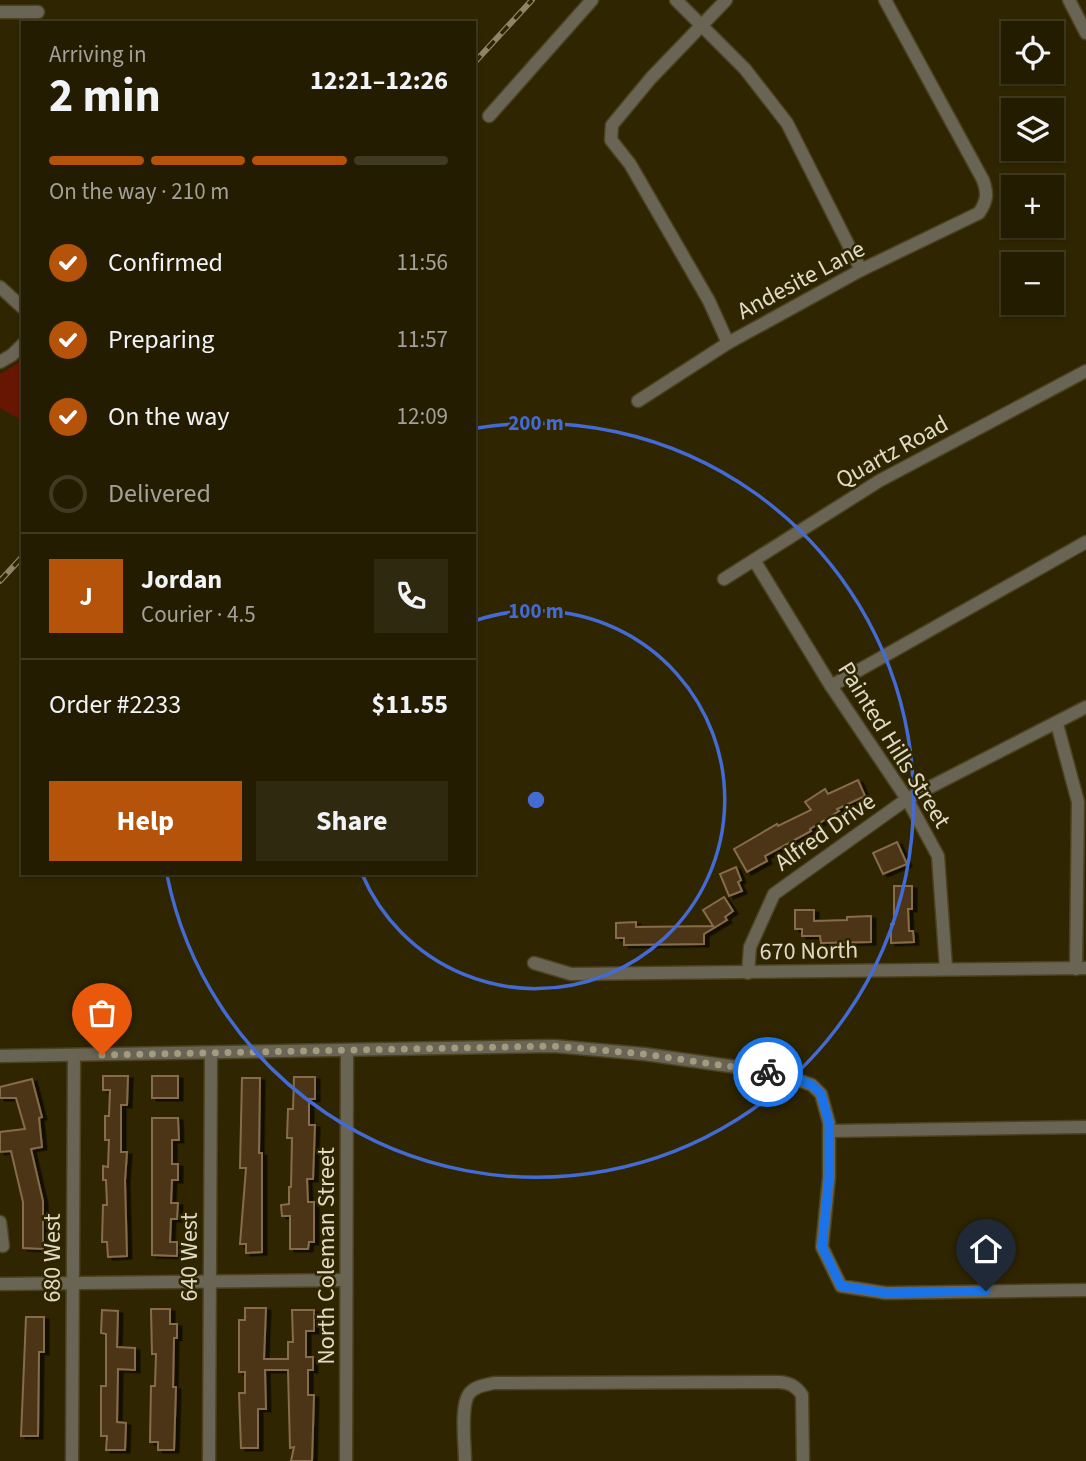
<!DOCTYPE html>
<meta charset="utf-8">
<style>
body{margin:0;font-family:"Source Sans 3",sans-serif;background:#2f290f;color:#f1f3f6;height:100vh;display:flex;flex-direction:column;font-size:26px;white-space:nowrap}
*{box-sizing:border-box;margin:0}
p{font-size:23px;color:#a3a199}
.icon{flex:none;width:38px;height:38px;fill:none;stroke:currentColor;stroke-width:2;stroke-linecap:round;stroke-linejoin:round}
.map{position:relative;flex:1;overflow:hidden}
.sheet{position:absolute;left:21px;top:21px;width:455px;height:854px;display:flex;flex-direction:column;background:#231c00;border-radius:0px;box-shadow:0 2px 5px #0004,0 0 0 2px #403a22}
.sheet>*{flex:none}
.fabs{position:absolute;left:1001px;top:21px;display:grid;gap:14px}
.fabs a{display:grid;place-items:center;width:63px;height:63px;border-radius:0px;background:#231c00;box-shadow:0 2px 5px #0004,0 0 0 2px #403a22;font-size:35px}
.pin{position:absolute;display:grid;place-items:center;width:60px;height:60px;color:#fff;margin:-72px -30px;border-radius:50% 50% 50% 0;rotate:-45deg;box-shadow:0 0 7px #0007}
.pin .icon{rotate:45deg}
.courier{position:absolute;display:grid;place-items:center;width:70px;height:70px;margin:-35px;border:5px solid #1a73e8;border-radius:50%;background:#fff;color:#222;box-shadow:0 2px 9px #0007}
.headline em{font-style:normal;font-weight:700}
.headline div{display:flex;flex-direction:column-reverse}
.headline{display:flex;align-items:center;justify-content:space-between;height:119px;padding:0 28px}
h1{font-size:46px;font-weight:700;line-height:52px}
.bar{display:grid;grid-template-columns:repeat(4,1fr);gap:10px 7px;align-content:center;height:84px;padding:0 28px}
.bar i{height:9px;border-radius:5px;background:#403a22}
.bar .active{background:#b45309}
.bar p{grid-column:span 4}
.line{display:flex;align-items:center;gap:18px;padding:0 28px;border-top:2px solid #403a22}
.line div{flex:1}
.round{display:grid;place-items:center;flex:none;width:74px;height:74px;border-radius:0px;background:#2f290f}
ol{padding:0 28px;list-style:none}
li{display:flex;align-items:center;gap:21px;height:77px}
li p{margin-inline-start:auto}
li .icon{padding:7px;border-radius:50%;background:#b45309;color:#fff;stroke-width:4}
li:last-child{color:#a3a199}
li i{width:38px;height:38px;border:4px solid #403a22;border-radius:50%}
.action{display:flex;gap:14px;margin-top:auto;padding:14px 28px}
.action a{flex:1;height:80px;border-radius:0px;background:#b45309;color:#fff;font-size:28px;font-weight:700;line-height:80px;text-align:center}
.action a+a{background:#2f290f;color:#f1f3f6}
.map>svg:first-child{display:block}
.green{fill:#661603}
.building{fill:#4c3514;stroke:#866c4a;stroke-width:2;filter:url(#shadow)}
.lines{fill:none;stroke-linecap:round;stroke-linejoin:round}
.minor-casing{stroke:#4b4220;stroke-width:15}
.minor{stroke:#696453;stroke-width:12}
.rail-casing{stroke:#8c8568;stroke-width:6}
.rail{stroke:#2f2500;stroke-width:3.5;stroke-dasharray:10;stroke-linecap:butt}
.done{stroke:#a29b80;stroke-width:7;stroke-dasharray:0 12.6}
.route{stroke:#1a73e8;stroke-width:9}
.ring{fill:none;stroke:#446ad4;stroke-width:3.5}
.labels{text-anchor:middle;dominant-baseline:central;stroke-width:5;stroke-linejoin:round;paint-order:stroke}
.street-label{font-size:24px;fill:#e0dbc5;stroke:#2f2500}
.centre{fill:#446ad4;stroke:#2f2500;stroke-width:3.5}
.ring-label{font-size:21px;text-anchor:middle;font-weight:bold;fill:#446ad4;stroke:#2f2500;stroke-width:5;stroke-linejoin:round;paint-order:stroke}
</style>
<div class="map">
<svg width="1086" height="1461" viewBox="0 0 1086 1461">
<defs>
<filter id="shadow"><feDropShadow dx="4.5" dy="2.5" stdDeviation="0" flood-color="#0009"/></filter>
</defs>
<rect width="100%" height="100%" fill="#2f2500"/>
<!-- green -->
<polygon class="green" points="23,360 23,421 0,408 0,374"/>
<!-- building -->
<g class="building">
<polygon points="858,780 865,796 837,809 839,811 810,829 811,831 765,856 767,861 747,872 734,849 777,824 778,826 811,810 805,802 825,789 828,794"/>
<polygon points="897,842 907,864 883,874 873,853"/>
<polygon points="736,867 741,880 738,882 742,891 729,896 720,874"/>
<polygon points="894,886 912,886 912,909 908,909 909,931 913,931 914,942 891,943 891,924 894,924"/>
<polygon points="724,897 733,911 725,917 727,920 704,934 704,944 624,945 624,938 616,938 616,923 636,922 636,927 713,926 703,910"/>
<polygon points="795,910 814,910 814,921 847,920 847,917 871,916 871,942 821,943 820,936 802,936 802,929 795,929"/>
<polygon points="103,1076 128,1076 127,1105 121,1105 121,1152 127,1152 125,1181 127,1256 108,1257 107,1242 102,1242 103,1205 107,1205 106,1180 103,1180 103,1166 108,1167 109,1140 105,1140 105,1116 109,1116 110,1090 103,1090"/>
<rect x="152" y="1076" width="26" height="22"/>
<polygon points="294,1077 315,1077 315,1099 309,1099 309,1125 315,1125 313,1179 307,1179 308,1202 314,1202 314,1242 309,1242 308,1249 290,1249 290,1216 282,1216 281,1205 289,1204 289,1187 291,1187 292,1138 287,1138 288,1109 293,1109"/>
<polygon points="242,1078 260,1078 259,1153 262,1153 262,1252 246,1253 246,1244 240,1244 246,1168 240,1168"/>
<polygon points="32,1079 42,1117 39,1118 42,1147 31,1149 43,1201 43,1249 23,1248 23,1202 11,1151 0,1152 0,1132 25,1129 16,1098 0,1098 0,1087"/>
<polygon points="152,1118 178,1118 179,1140 172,1140 172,1164 178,1164 178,1180 172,1180 171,1203 178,1203 177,1219 171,1219 170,1242 177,1242 177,1256 152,1255"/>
<polygon points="245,1308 266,1308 264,1359 288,1359 288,1342 293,1342 292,1310 314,1310 314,1331 306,1331 306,1357 313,1357 313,1370 308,1370 308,1395 314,1395 312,1461 291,1461 294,1447 290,1448 288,1370 265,1370 266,1409 258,1409 258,1448 241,1448 239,1393 245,1393 245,1372 239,1372 239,1320 245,1320"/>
<polygon points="151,1309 170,1309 170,1324 177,1324 177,1338 174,1338 173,1387 176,1387 174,1450 158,1450 158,1442 150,1442 151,1386 155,1386 156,1354 152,1354"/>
<polygon points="102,1310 118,1311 117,1347 135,1348 135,1370 118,1369 117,1422 126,1423 125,1450 106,1450 107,1436 101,1436 101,1386 106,1386 106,1334 101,1333"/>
<polygon points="26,1317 44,1317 44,1352 39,1352 38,1436 21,1436"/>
</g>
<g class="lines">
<!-- minor casing -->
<g class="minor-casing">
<g id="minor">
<polyline points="676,0 745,69 787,123 861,270"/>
<polyline points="726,0 651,78 612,125 611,140 630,164 709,301 728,343"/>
<polyline points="1069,0 1086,33"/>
<polyline points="0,12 38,12"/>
<polyline points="489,116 592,0"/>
<polyline points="0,287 23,308"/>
<polyline points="0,362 12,355 23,344"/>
<path d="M 638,401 L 728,343 L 861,270 L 979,213 C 987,201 988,194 983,180 L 885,0"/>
<polyline points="754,560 831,686 907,799 938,856 946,968"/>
<polyline points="724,579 879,481 1086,371"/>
<polyline points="831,686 1086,542"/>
<polyline points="1057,724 1078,802 1076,969"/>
<polyline points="534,963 571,974 1086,968"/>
<polyline points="748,973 750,947 774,894 907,799 1086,707"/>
<polyline points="0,1056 554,1046 644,1054 758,1070 798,1080 812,1085 821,1094 829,1123 829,1177 822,1247 841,1286 886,1293 1086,1290"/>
<polyline points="829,1131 1086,1127"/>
<polyline points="0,1222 3,1246"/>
<polyline points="0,1284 346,1280"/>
<polyline points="72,1461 74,1055"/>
<polyline points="209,1461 211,1053"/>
<polyline points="346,1461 347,1051"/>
<path d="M 465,1461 C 465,1445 460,1406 469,1394 C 475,1386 485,1385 494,1383 L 779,1382 C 790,1383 796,1386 802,1395 L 803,1461"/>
</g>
</g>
<!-- minor -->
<use href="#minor" class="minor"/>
<!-- rail casing -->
<g class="rail-casing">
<g id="rail">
<polyline points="474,63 532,0"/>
<polyline points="0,581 23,556"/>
</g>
</g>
<!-- rail -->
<use href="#rail" class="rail"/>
</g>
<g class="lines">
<!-- done -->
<polyline class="done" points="102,1055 554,1046 644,1054 768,1072"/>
<!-- route -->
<polyline class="route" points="768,1072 799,1080 812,1085 821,1094 829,1123 829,1177 822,1247 841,1286 886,1293 986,1291"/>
</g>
<!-- distance rings -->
<g class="ring">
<path d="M474 621A189 189 0 1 1 362 874"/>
<path d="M477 428A377 377 0 1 1 167 875"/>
</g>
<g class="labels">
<!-- street labels -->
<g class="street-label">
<text transform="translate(801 280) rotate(-28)">Andesite Lane</text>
<text transform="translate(892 452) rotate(-29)">Quartz Road</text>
<text transform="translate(894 745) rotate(58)">Painted Hills Street</text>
<text transform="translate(825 832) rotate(-35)">Alfred Drive</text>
<text transform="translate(809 951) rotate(-1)">670 North</text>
<text transform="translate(326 1256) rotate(-90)">North Coleman Street</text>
<text transform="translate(189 1257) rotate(-90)">640 West</text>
<text transform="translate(52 1258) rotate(-90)">680 West</text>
</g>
</g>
<circle cx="536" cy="800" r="10" class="centre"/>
<g class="ring-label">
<text x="536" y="430">200 m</text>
<text x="536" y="618">100 m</text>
</g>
</svg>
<div class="fabs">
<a><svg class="icon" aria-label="locate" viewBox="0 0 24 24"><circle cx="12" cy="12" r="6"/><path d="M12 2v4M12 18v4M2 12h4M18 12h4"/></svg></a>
<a><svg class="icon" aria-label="layers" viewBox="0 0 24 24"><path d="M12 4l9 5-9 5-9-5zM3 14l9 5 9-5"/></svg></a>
<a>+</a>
<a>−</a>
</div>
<div class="pin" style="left:102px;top:1055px;background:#ea580c"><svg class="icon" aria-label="bag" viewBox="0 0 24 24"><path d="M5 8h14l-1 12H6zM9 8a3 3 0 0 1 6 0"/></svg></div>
<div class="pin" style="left:986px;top:1291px;background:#1f2937"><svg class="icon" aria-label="home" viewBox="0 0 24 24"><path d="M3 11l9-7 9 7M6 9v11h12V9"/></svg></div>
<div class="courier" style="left:768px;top:1072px"><svg class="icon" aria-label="bike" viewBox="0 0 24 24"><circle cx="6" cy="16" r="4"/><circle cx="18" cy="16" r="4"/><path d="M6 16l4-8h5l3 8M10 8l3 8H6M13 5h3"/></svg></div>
<section class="sheet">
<div class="headline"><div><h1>2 min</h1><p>Arriving in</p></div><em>12:21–12:26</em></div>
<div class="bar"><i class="active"></i><i class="active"></i><i class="active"></i><i></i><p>On the way · 210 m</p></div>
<ol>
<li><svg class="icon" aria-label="check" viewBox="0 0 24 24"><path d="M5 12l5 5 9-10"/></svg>Confirmed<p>11:56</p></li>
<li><svg class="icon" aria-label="check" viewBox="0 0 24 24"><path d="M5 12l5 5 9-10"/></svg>Preparing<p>11:57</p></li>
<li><svg class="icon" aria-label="check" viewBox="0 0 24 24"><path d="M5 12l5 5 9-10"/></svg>On the way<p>12:09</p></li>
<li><i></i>Delivered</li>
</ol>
<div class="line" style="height:126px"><b class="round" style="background:#b45309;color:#fff">J</b><div><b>Jordan</b><p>Courier · 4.5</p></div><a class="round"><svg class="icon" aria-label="phone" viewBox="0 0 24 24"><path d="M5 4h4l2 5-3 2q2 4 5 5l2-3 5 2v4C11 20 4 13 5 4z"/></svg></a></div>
<div class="line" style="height:91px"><div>Order #2233</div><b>$11.55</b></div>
<div class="action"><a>Help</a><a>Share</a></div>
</section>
</div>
